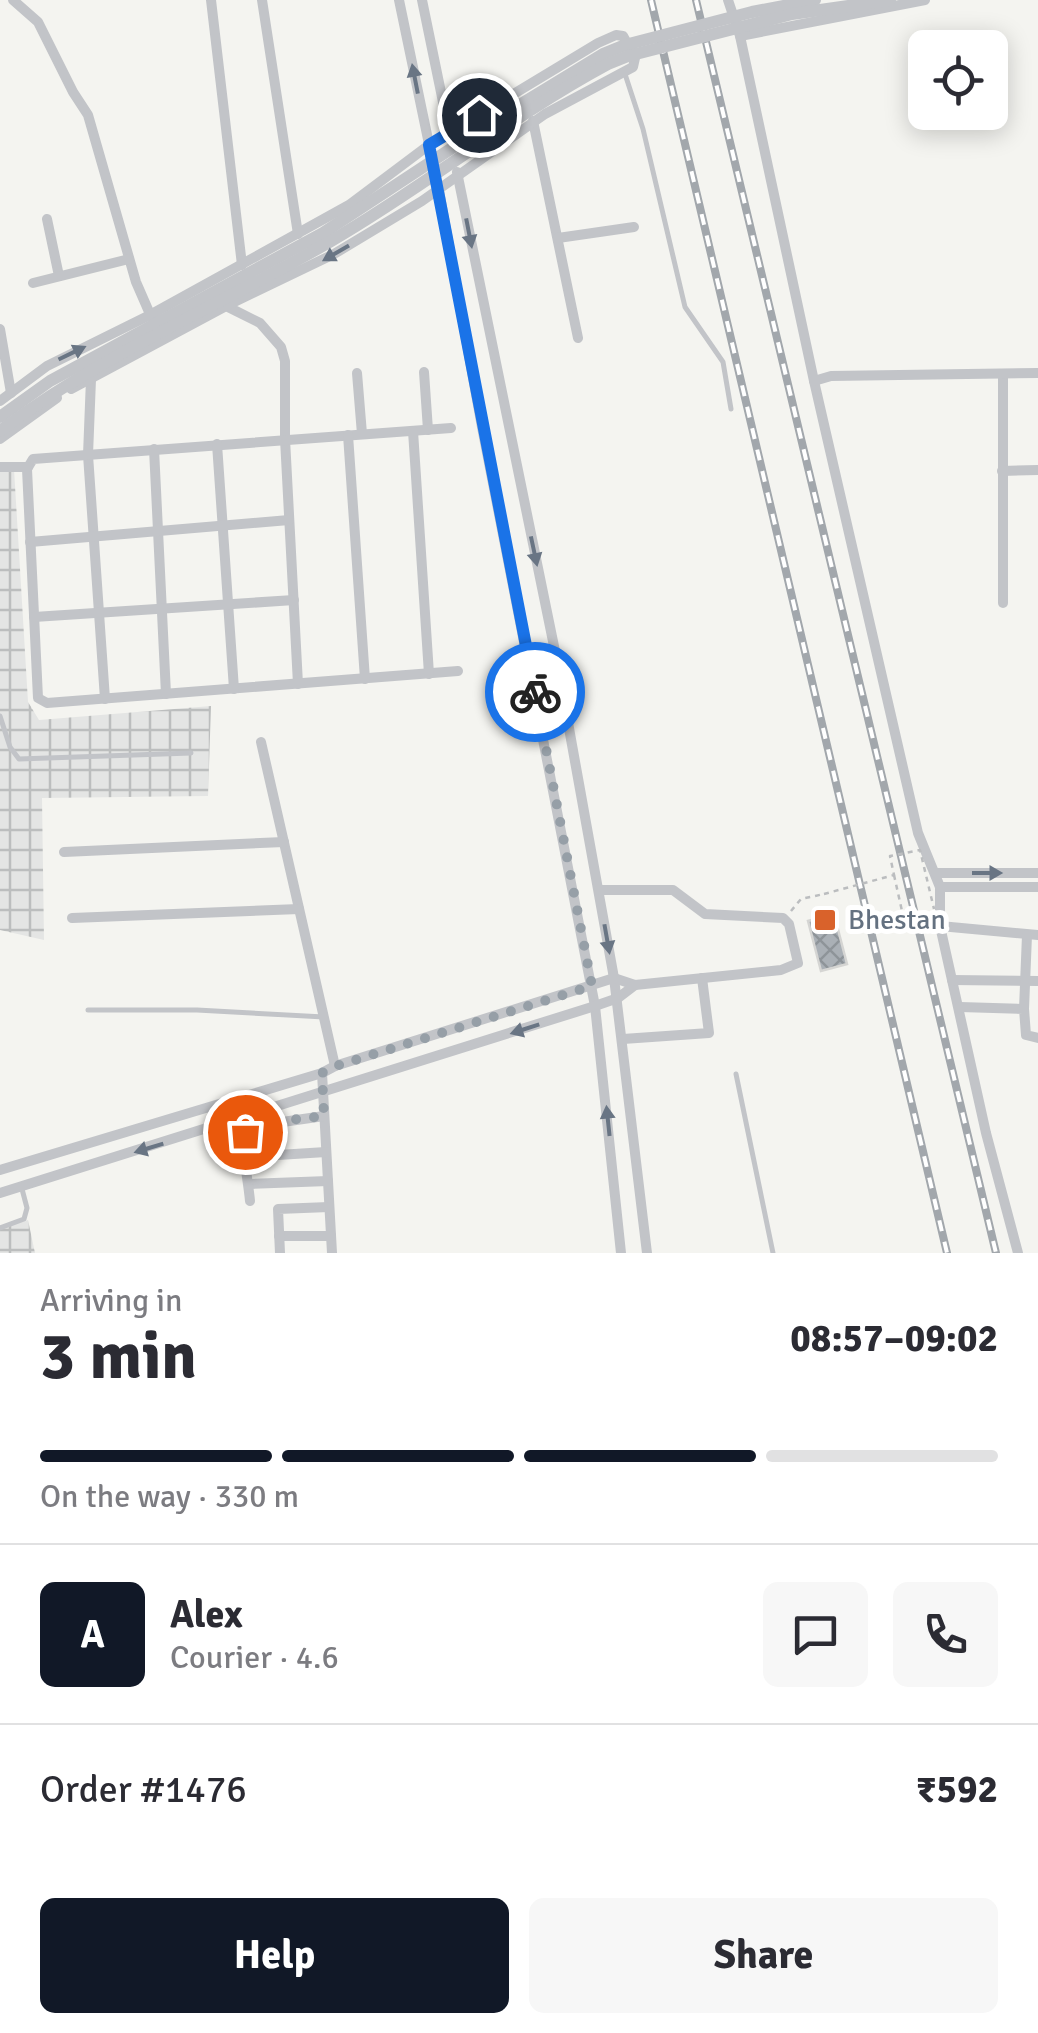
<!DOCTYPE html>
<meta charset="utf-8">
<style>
body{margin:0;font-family:Signika,sans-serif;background:#f7f7f7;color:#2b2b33;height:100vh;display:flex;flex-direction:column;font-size:38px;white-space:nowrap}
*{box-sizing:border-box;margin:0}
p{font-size:32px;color:#7c7c81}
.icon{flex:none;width:55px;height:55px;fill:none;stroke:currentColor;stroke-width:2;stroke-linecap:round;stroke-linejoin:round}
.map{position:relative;height:1253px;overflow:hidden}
.side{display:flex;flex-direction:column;background:#fff;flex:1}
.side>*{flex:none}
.controls{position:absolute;left:908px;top:30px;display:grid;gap:20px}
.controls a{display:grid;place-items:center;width:100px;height:100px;border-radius:15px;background:#fff;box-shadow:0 5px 25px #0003;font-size:50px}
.pin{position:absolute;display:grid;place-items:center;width:85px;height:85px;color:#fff;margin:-42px;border:5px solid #fff;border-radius:50%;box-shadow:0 2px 10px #0007}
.courier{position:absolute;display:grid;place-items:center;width:100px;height:100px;margin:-50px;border:8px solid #1a73e8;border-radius:50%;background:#fff;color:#222;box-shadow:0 2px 12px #0007}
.summary em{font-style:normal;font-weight:800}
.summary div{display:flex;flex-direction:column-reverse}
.summary{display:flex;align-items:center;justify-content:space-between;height:170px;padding:0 40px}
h1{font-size:65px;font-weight:800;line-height:75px}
.bar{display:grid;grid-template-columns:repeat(4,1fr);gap:15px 10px;align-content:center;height:120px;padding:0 40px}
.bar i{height:12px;border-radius:8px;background:#e1e1e2}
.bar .on{background:#111827}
.bar p{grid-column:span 4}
.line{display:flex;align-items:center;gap:25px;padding:0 40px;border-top:2px solid #e1e1e2}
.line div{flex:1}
.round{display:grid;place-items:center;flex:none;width:105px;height:105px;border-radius:15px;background:#f7f7f7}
.button{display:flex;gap:20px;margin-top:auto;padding:20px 40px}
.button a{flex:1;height:115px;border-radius:15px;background:#111827;color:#fff;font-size:40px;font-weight:800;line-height:115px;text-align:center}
.button a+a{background:#f7f7f7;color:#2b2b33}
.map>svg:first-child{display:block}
.industrial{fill:url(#industrial-grid)}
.building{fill:url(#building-cross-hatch);stroke:#d5d5d3;stroke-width:2.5}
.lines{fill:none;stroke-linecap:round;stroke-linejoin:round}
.path{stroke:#bbbdbf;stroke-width:2.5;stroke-dasharray:5 5;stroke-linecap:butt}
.service{stroke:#c2c4c8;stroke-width:5}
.minor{stroke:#c2c4c8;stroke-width:10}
.rail-casing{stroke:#a2a7ac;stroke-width:8}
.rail{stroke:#fff;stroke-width:4;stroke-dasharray:11;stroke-linecap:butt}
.path-bridge{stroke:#bbbdbf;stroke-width:2.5;stroke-dasharray:5 5;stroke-linecap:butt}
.tertiary-bridge{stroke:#c2c4c8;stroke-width:12}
.oneway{fill:#697584}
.done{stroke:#969fa7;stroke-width:10;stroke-dasharray:0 18}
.route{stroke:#1a73e8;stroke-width:12}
.poi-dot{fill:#d9622b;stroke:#fff;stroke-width:4}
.labels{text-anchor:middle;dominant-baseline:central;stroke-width:10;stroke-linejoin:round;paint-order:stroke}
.poi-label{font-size:28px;fill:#647180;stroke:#fff;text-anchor:start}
</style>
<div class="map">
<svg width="1038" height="1253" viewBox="0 0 1038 1253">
<defs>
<pattern id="industrial-grid" width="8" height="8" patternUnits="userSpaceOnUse" patternTransform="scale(2.5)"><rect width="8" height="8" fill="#e4e5e4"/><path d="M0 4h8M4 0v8" fill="none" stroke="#bcbebe"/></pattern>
<pattern id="building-cross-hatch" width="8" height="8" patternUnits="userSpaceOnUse" patternTransform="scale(2.5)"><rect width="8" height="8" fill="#aab0b6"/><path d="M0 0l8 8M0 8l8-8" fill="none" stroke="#8e9499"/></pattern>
</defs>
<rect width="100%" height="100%" fill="#f4f4f0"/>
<!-- industrial -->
<g class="industrial">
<polygon points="14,469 28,702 39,720 211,706 208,796 42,798 44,940 0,930 0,471"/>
<polygon points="28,1220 35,1253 0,1253 0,1227"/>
</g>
<!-- building -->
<polygon class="building" points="834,914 847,964 821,971 808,921"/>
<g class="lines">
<!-- path -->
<g class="path">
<polyline points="894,875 902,911"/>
<polyline points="791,911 801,899 824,894"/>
</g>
<!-- service -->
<g class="service">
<polyline points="625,74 643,129 685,307 723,362 731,409"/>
<polyline points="0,716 10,747 19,759 191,753"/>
<polyline points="88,1010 197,1010 324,1017"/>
<polyline points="736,1074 773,1253"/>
<polyline points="0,1228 24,1219 27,1208 22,1189"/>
</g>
<!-- minor -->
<g class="minor">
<polyline points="13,0 38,22 73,92 88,115 136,282 153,321"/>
<polyline points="211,0 242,265"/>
<polyline points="262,0 298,234"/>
<polyline points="399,0 430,149"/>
<polyline points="422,0 450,136"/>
<polyline points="728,0 740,36 814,381 918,833 940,887 940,926 986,1133 1018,1253"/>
<polyline points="740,36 925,0"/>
<polyline points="533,121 578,338"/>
<polyline points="457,172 556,656 614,978 647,1253"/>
<polyline points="438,185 482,427 595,1006 621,1253"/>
<polyline points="47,219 59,276"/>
<polyline points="558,238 634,227"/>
<polyline points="33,283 129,259"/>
<polyline points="226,306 260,323 281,347 285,361 285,439 298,684"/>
<polyline points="0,329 11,393"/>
<polyline points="424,372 428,430"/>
<polyline points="357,373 362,434"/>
<polyline points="1003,374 1003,603"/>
<polyline points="91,379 88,455 105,699"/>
<polyline points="814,381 831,376 1038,373"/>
<polyline points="0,401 47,366 150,315 349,205 429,145 598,43 616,35 623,36 635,58 633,67 545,114 422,201 334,254 226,306 71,389"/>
<polyline points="451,428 33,459 27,469 38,698 47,703 458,671"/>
<polyline points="413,431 429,674"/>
<polyline points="348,435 365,679"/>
<polyline points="0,439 57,398"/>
<polyline points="217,444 234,689"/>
<polyline points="154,449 166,694"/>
<polyline points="0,467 28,467"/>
<polyline points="1002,471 1038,470"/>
<polyline points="30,542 289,520"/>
<polyline points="34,617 294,600"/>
<polyline points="529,663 556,656"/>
<polyline points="261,742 335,1066"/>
<polyline points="64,852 284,842"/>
<polyline points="936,873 1038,873"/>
<polyline points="940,887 1038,887"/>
<polyline points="72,918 299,909"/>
<polyline points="940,926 1038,935"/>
<polyline points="952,980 1038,981"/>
<polyline points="960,1007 1024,1009 1026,1035 1038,1038"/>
<polyline points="1024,1009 1027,935"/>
<polyline points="623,1039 709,1033 702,978"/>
<polyline points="322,1073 332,1253"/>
<polyline points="246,1157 326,1152"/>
<polyline points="0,1170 322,1073 335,1066 614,978 635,985 781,970 798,963 789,924 783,918 705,914 673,890 599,890"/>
<polyline points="249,1184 328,1181"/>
<polyline points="0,1193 595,1006 618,998 635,985"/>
<path d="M 250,1201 C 248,1178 240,1148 248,1127 L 324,1116"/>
<polyline points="279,1236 331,1236"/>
<polyline points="280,1253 278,1209 329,1207"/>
</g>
<!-- rail casing -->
<g class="rail-casing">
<g id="rail">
<polyline points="651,0 947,1253"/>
<polyline points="696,0 996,1253"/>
</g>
</g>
<!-- rail -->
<use href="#rail" class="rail"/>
<!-- path-bridge -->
<polyline class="path-bridge" points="824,894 894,875 890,856 920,850 934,909"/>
<!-- tertiary-bridge -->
<g class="tertiary-bridge">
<polyline points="0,417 50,381 323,233 487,125 603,54 625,45 752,12 815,0"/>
<path d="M 0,431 C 102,354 221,305 331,241 C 426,186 511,116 608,64 L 628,56 L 792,14 L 890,0"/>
</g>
</g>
<!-- one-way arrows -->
<defs><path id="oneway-solid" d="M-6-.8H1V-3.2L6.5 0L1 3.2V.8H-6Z" transform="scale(2.5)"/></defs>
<g class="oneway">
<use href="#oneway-solid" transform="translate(415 79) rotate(-101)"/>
<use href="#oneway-solid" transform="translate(469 233) rotate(79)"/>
<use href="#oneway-solid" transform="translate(336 253) rotate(150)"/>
<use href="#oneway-solid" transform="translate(72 353) rotate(-26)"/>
<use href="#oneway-solid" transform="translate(534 551) rotate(78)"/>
<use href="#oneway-solid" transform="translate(987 873)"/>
<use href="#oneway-solid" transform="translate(607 939) rotate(80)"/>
<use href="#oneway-solid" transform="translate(525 1029) rotate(162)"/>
<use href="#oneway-solid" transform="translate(608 1121) rotate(-96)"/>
<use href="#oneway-solid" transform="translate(149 1148) rotate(163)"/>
</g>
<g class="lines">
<!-- done -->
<polyline class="done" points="245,1132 256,1124 324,1116 322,1073 336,1066 592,986 535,692"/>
<!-- route -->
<polyline class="route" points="479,115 429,145 535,692"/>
</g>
<!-- markers -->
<rect class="poi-dot" x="813" y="908" width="24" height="24" rx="5"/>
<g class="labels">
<!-- poi labels -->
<g class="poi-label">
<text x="848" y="920">Bhestan</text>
</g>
</g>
</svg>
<div class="controls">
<a><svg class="icon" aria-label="locate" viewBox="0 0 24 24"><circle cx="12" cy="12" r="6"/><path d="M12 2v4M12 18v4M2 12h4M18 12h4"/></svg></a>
</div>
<div class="pin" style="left:245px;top:1132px;background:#ea580c"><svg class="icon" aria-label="bag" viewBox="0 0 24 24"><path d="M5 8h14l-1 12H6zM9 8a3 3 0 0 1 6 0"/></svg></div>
<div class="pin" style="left:479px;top:115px;background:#1f2937"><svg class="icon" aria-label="home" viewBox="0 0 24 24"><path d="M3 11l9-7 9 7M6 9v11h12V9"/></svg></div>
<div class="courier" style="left:535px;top:692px"><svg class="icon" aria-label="bike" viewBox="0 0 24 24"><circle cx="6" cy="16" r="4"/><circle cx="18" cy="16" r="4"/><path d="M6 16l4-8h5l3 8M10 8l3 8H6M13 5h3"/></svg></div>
</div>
<section class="side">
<div class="summary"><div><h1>3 min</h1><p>Arriving in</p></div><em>08:57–09:02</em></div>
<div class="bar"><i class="on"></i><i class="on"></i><i class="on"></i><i></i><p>On the way · 330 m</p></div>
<div class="line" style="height:180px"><b class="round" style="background:#111827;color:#fff">A</b><div><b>Alex</b><p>Courier · 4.6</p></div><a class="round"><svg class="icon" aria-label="chat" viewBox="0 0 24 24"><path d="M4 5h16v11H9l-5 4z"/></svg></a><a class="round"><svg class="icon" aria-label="phone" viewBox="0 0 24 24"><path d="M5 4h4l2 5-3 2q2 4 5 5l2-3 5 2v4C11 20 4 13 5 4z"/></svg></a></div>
<div class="line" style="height:130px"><div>Order #1476</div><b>₹592</b></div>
<div class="button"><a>Help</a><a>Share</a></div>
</section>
